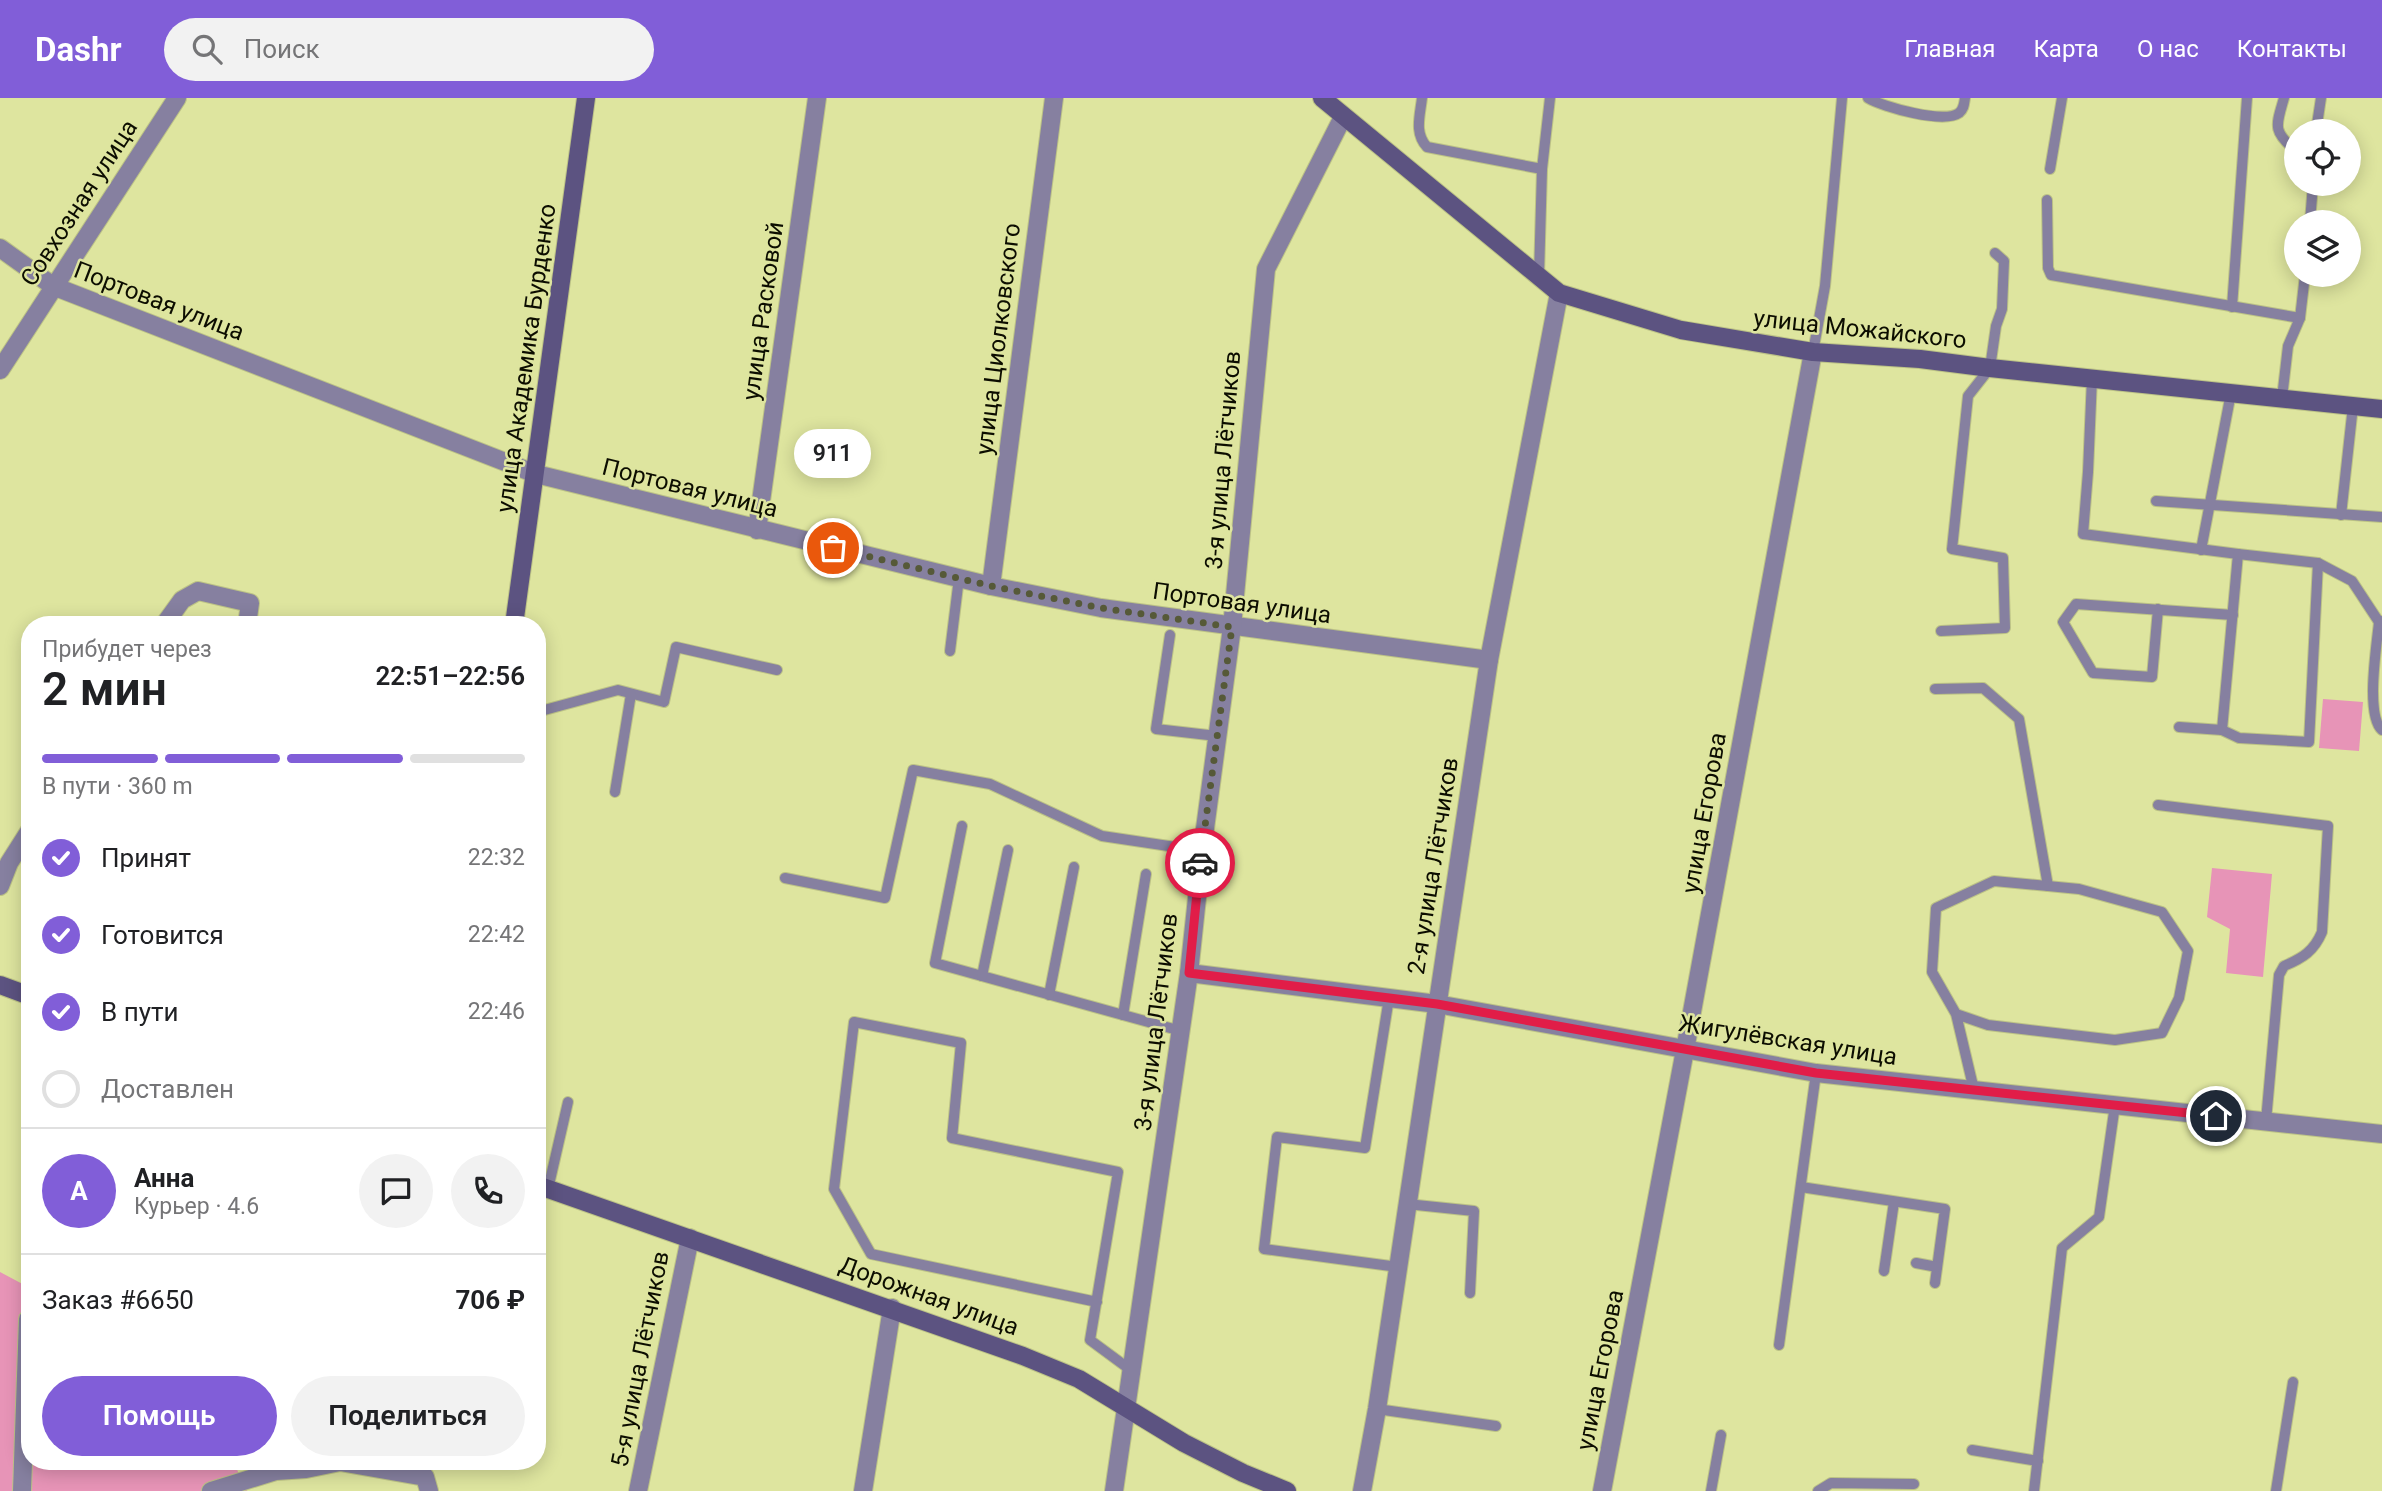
<!DOCTYPE html>
<html lang="ru">
<meta charset="utf-8">
<style>
body{margin:0;font-family:Roboto,sans-serif;background:#f2f2f2;color:#202124;height:100vh;display:flex;flex-direction:column;font-size:26px;white-space:nowrap}
*{box-sizing:border-box;margin:0}
p{font-size:23px;color:#757577}
.icon{flex:none;width:38px;height:38px;fill:none;stroke:currentColor;stroke-width:2;stroke-linecap:round;stroke-linejoin:round}
.map{position:relative;flex:1;overflow:hidden}
.side{position:absolute;left:21px;top:518px;width:525px;height:854px;display:flex;flex-direction:column;background:#fff;border-radius:28px;box-shadow:0 4px 18px #0003}
.side>*{flex:none}
.fabs{position:absolute;left:2284px;top:21px;display:grid;gap:14px}
.fabs a{display:grid;place-items:center;width:77px;height:77px;border-radius:50%;background:#fff;box-shadow:0 4px 18px #0003;font-size:35px}
.pin{position:absolute;display:grid;place-items:center;width:60px;height:60px;color:#fff;margin:-30px;border:4px solid #fff;border-radius:50%;box-shadow:0 2px 7px #0007}
.courier{position:absolute;display:grid;place-items:center;width:70px;height:70px;margin:-35px;border:5px solid #e11d48;border-radius:50%;background:#fff;color:#222;box-shadow:0 2px 9px #0007}
.bubble{position:absolute;height:49px;border-radius:24px;background:#fff;box-shadow:0 4px 18px #0003;font-size:23px;font-weight:600;line-height:49px;text-align:center}
.summary em{font-style:normal;font-weight:600}
.summary div{display:flex;flex-direction:column-reverse}
.summary{display:flex;align-items:center;justify-content:space-between;height:119px;padding:0 21px}
h1{font-size:46px;font-weight:600;line-height:52px}
.bar{display:grid;grid-template-columns:repeat(4,1fr);gap:10px 7px;align-content:center;height:84px;padding:0 21px}
.bar i{height:9px;border-radius:5px;background:#e0e0e0}
.bar .selected{background:#815ed8}
.bar p{grid-column:span 4}
.line{display:flex;align-items:center;gap:18px;padding:0 21px;border-top:2px solid #e0e0e0}
.line div{flex:1}
.round{display:grid;place-items:center;flex:none;width:74px;height:74px;border-radius:37px;background:#f2f2f2}
ol{padding:0 21px;list-style:none}
li{display:flex;align-items:center;gap:21px;height:77px}
li p{margin-inline-start:auto}
li .icon{padding:7px;border-radius:50%;background:#815ed8;color:#fff;stroke-width:4}
li:last-child{color:#757577}
li i{width:38px;height:38px;border:4px solid #e0e0e0;border-radius:50%}
.action{display:flex;gap:14px;margin-top:auto;padding:14px 21px}
.action a{flex:1;height:80px;border-radius:42px;background:#815ed8;color:#fff;font-size:28px;font-weight:600;line-height:80px;text-align:center}
.action a+a{background:#f2f2f2;color:#202124}
header{display:flex;align-items:center;gap:42px;box-sizing:border-box;height:98px;padding:0 35px;background:#815ed8;color:#fff}
header strong{font-size:33px}
nav{display:flex;gap:38px;margin-inline-start:auto;font-size:24px}
.search{width:490px;height:63px;background:#f2f2f2;display:flex;align-items:center;gap:18px;box-sizing:border-box;padding:0 24px;border-radius:38px;color:#757577;font-size:26px}
.map>svg:first-child{display:block}
.green{fill:#e794b7}
.lines{fill:none;stroke-linecap:round;stroke-linejoin:round}
.lane-casing{stroke:#bcc286;stroke-width:12}
.street-casing{stroke:#bcc286;stroke-width:20}
.secondary-casing{stroke:#bcc286;stroke-width:20}
.lane{stroke:#8680a0;stroke-width:10}
.street{stroke:#8680a0;stroke-width:18}
.secondary{stroke:#5c5381;stroke-width:18}
.done{stroke:#565938;stroke-width:7;stroke-dasharray:0 12.6}
.route{stroke:#e11d48;stroke-width:9}
.labels{text-anchor:middle;dominant-baseline:central;stroke-width:5;stroke-linejoin:round;paint-order:stroke}
.street-label{font-size:24px;fill:#0c0d00;stroke:#dee59f}
</style>
<header>
<strong>Dashr</strong>
<div class="search"><svg class="icon" aria-label="search" viewBox="0 0 24 24"><circle cx="10" cy="10" r="6"/><path d="M15 15l6 6"/></svg>Поиск</div>
<nav><a>Главная</a><a>Карта</a><a>О нас</a><a>Контакты</a></nav>
</header>
<div class="map">
<svg width="2382" height="1393" viewBox="0 0 2382 1393">
<rect width="100%" height="100%" fill="#dee59f"/>
<!-- green -->
<g class="green">
<polygon points="2323,601 2363,604 2359,653 2319,650"/>
<polygon points="2212,770 2272,776 2263,879 2226,875 2230,831 2207,819"/>
<polygon points="0,1174 30,1190 30,1363 233,1363 247,1393 0,1393"/>
</g>
<g class="lines">
<!-- lane casing -->
<g class="lane-casing">
<g id="lane">
<path d="M 1422,0 C 1420,18 1414,35 1427,49 L 1542,71"/>
<path d="M 1868,0 C 1883,9 1944,26 1959,15 C 1964,11 1964,6 1965,0"/>
<path d="M 2284,0 C 2276,28 2272,33 2296,53"/>
<polyline points="2316,33 2321,0"/>
<polyline points="2050,71 2062,0"/>
<polyline points="2047,102 2048,170 2051,177 2300,220"/>
<polyline points="2310,124 2313,86"/>
<polyline points="1539,178 1542,71 1550,0"/>
<polyline points="2232,209 2247,0"/>
<polyline points="1813,254 1825,188 1842,0"/>
<polyline points="2092,280 2088,374 2083,436 2238,456 2222,632"/>
<polyline points="2282,300 2288,248 2300,220 2305,177"/>
<polyline points="2156,403 2382,419"/>
<polyline points="2341,417 2353,308"/>
<polyline points="2201,452 2231,295"/>
<polyline points="2238,456 2318,465 2352,483 2379,524"/>
<polyline points="2158,511 2152,579 2093,575 2063,524 2076,506 2233,517"/>
<path d="M 2382,523 L 2379,524 C 2377,546 2365,617 2382,632"/>
<polyline points="1941,533 2005,530 2003,460 1952,451 1968,298 1990,270 1996,228 2002,211 2004,163 1995,155"/>
<polyline points="1170,537 1156,631 1217,638"/>
<polyline points="950,553 959,480"/>
<polyline points="1935,591 1983,590 2019,621 2048,788"/>
<polyline points="537,614 618,592 664,604 676,549 777,572"/>
<polyline points="2179,629 2222,632 2239,640 2309,644 2318,465"/>
<polyline points="615,694 631,596"/>
<path d="M 2158,707 L 2328,728 L 2322,834 C 2314,853 2303,860 2284,868 L 2279,877 L 2266,1023"/>
<polyline points="962,728 935,865 1181,933"/>
<polyline points="785,780 885,800 913,672 990,686 1102,738 1202,753"/>
<polyline points="982,878 1008,752"/>
<polyline points="1049,897 1074,769"/>
<polyline points="1389,900 1365,1050 1277,1039 1264,1151 1398,1169"/>
<polyline points="1956,916 1988,927 2115,942 2162,935 2179,900 2188,853 2162,814 2079,791 1994,783 1936,810 1932,874 1956,916 1974,992"/>
<polyline points="1123,917 1146,776"/>
<polyline points="1801,1089 1945,1111 1935,1185"/>
<polyline points="548,1091 568,1004"/>
<polyline points="1407,1106 1474,1113 1470,1195"/>
<polyline points="1916,1165 1937,1169"/>
<polyline points="1884,1173 1894,1104"/>
<polyline points="1097,1204 871,1156 834,1091 854,924 961,945 952,1040 1118,1074 1090,1242 1132,1273"/>
<polyline points="1779,1247 1816,975"/>
<polyline points="1377,1311 1496,1328"/>
<polyline points="1972,1352 2038,1363"/>
<polyline points="1711,1393 1721,1337"/>
<polyline points="1818,1393 1831,1385 1914,1386"/>
<polyline points="2034,1393 2062,1150 2099,1119 2115,1007"/>
<polyline points="2276,1393 2293,1284"/>
</g>
</g>
<!-- street casing -->
<g class="street-casing">
<g id="street">
<polyline points="0,150 53,188 536,376 991,488 1101,510 1489,562"/>
<polyline points="0,272 177,0"/>
<polyline points="757,432 817,0"/>
<polyline points="991,488 1054,0"/>
<polyline points="164,527 182,502 198,493 250,505 247,527"/>
<polyline points="0,788 9,765 30,732"/>
<polyline points="1189,875 1437,906 1816,975 2382,1036"/>
<polyline points="22,1393 28,1221"/>
<polyline points="211,1393 276,1373 306,1371 340,1364 425,1379 429,1393"/>
<polyline points="638,1393 690,1140"/>
<polyline points="863,1393 892,1210"/>
<polyline points="1114,1393 1189,875 1202,753 1232,529 1266,171 1343,19"/>
<polyline points="1362,1393 1377,1311 1489,562 1559,195"/>
<polyline points="1602,1393 1685,952 1813,254"/>
</g>
</g>
<!-- secondary casing -->
<g class="secondary-casing">
<g id="secondary">
<polyline points="1322,0 1559,195 1681,232 1813,254 1920,261 1990,270 2382,311"/>
<polyline points="514,527 586,0"/>
<polyline points="0,887 30,898"/>
<polyline points="537,1087 1023,1258 1079,1281 1184,1345 1243,1375 1287,1393"/>
</g>
</g>
<!-- lane -->
<use href="#lane" class="lane"/>
<!-- street -->
<use href="#street" class="street"/>
<!-- secondary -->
<use href="#secondary" class="secondary"/>
</g>
<g class="lines">
<!-- done -->
<polyline class="done" points="833,450 991,488 1101,510 1232,529 1200,765"/>
<!-- route -->
<polyline class="route" points="1200,765 1189,875 1437,906 1816,975 2216,1018"/>
</g>
<g class="labels">
<!-- street labels -->
<g class="street-label">
<text transform="translate(79 105) rotate(-57)">Совхозная улица</text>
<text transform="translate(159 203) rotate(21)">Портовая улица</text>
<text transform="translate(763 213) rotate(-82)">улица Расковой</text>
<text transform="translate(1860 231) rotate(6)">улица Можайского</text>
<text transform="translate(998 241) rotate(-83)">улица Циолковского</text>
<text transform="translate(526 260) rotate(-82)">улица Академика Бурденко</text>
<text transform="translate(1223 362) rotate(-85)">3-я улица Лётчиков</text>
<text transform="translate(690 390) rotate(14)">Портовая улица</text>
<text transform="translate(1242 505) rotate(8)">Портовая улица</text>
<text transform="translate(1704 715) rotate(-80)">улица Егорова</text>
<text transform="translate(1433 768) rotate(-81)">2-я улица Лётчиков</text>
<text transform="translate(1156 924) rotate(-83)">3-я улица Лётчиков</text>
<text transform="translate(1788 942) rotate(9)">Жигулёвская улица</text>
<text transform="translate(929 1198) rotate(20)">Дорожная улица</text>
<text transform="translate(640 1261) rotate(-79)">5-я улица Лётчиков</text>
<text transform="translate(1600 1272) rotate(-79)">улица Егорова</text>
</g>
</g>
</svg>
<div class="fabs">
<a><svg class="icon" aria-label="locate" viewBox="0 0 24 24"><circle cx="12" cy="12" r="6"/><path d="M12 2v4M12 18v4M2 12h4M18 12h4"/></svg></a>
<a><svg class="icon" aria-label="layers" viewBox="0 0 24 24"><path d="M12 4l9 5-9 5-9-5zM3 14l9 5 9-5"/></svg></a>
</div>
<div class="pin" style="left:833px;top:450px;background:#ea580c"><svg class="icon" aria-label="bag" viewBox="0 0 24 24"><path d="M5 8h14l-1 12H6zM9 8a3 3 0 0 1 6 0"/></svg></div>
<div class="pin" style="left:2216px;top:1018px;background:#1f2937"><svg class="icon" aria-label="home" viewBox="0 0 24 24"><path d="M3 11l9-7 9 7M6 9v11h12V9"/></svg></div>
<div class="courier" style="left:1200px;top:765px"><svg class="icon" aria-label="car" viewBox="0 0 24 24"><path d="M5 17H2v-5l4-1 3-4h7l3 4 3 1v5h-3M9 17h6M6 11h13"/><circle cx="7" cy="17" r="2"/><circle cx="17" cy="17" r="2"/></svg></div>
<div class="bubble" style="left:794px;top:331px;width:77px">911</div>
<section class="side">
<div class="summary"><div><h1>2 мин</h1><p>Прибудет через</p></div><em>22:51–22:56</em></div>
<div class="bar"><i class="selected"></i><i class="selected"></i><i class="selected"></i><i></i><p>В пути · 360 m</p></div>
<ol>
<li><svg class="icon" aria-label="check" viewBox="0 0 24 24"><path d="M5 12l5 5 9-10"/></svg>Принят<p>22:32</p></li>
<li><svg class="icon" aria-label="check" viewBox="0 0 24 24"><path d="M5 12l5 5 9-10"/></svg>Готовится<p>22:42</p></li>
<li><svg class="icon" aria-label="check" viewBox="0 0 24 24"><path d="M5 12l5 5 9-10"/></svg>В пути<p>22:46</p></li>
<li><i></i>Доставлен</li>
</ol>
<div class="line" style="height:126px"><b class="round" style="background:#815ed8;color:#fff">А</b><div><b>Анна</b><p>Курьер · 4.6</p></div><a class="round"><svg class="icon" aria-label="chat" viewBox="0 0 24 24"><path d="M4 5h16v11H9l-5 4z"/></svg></a><a class="round"><svg class="icon" aria-label="phone" viewBox="0 0 24 24"><path d="M5 4h4l2 5-3 2q2 4 5 5l2-3 5 2v4C11 20 4 13 5 4z"/></svg></a></div>
<div class="line" style="height:91px"><div>Заказ #6650</div><b>706 ₽</b></div>
<div class="action"><a>Помощь</a><a>Поделиться</a></div>
</section>
</div>
